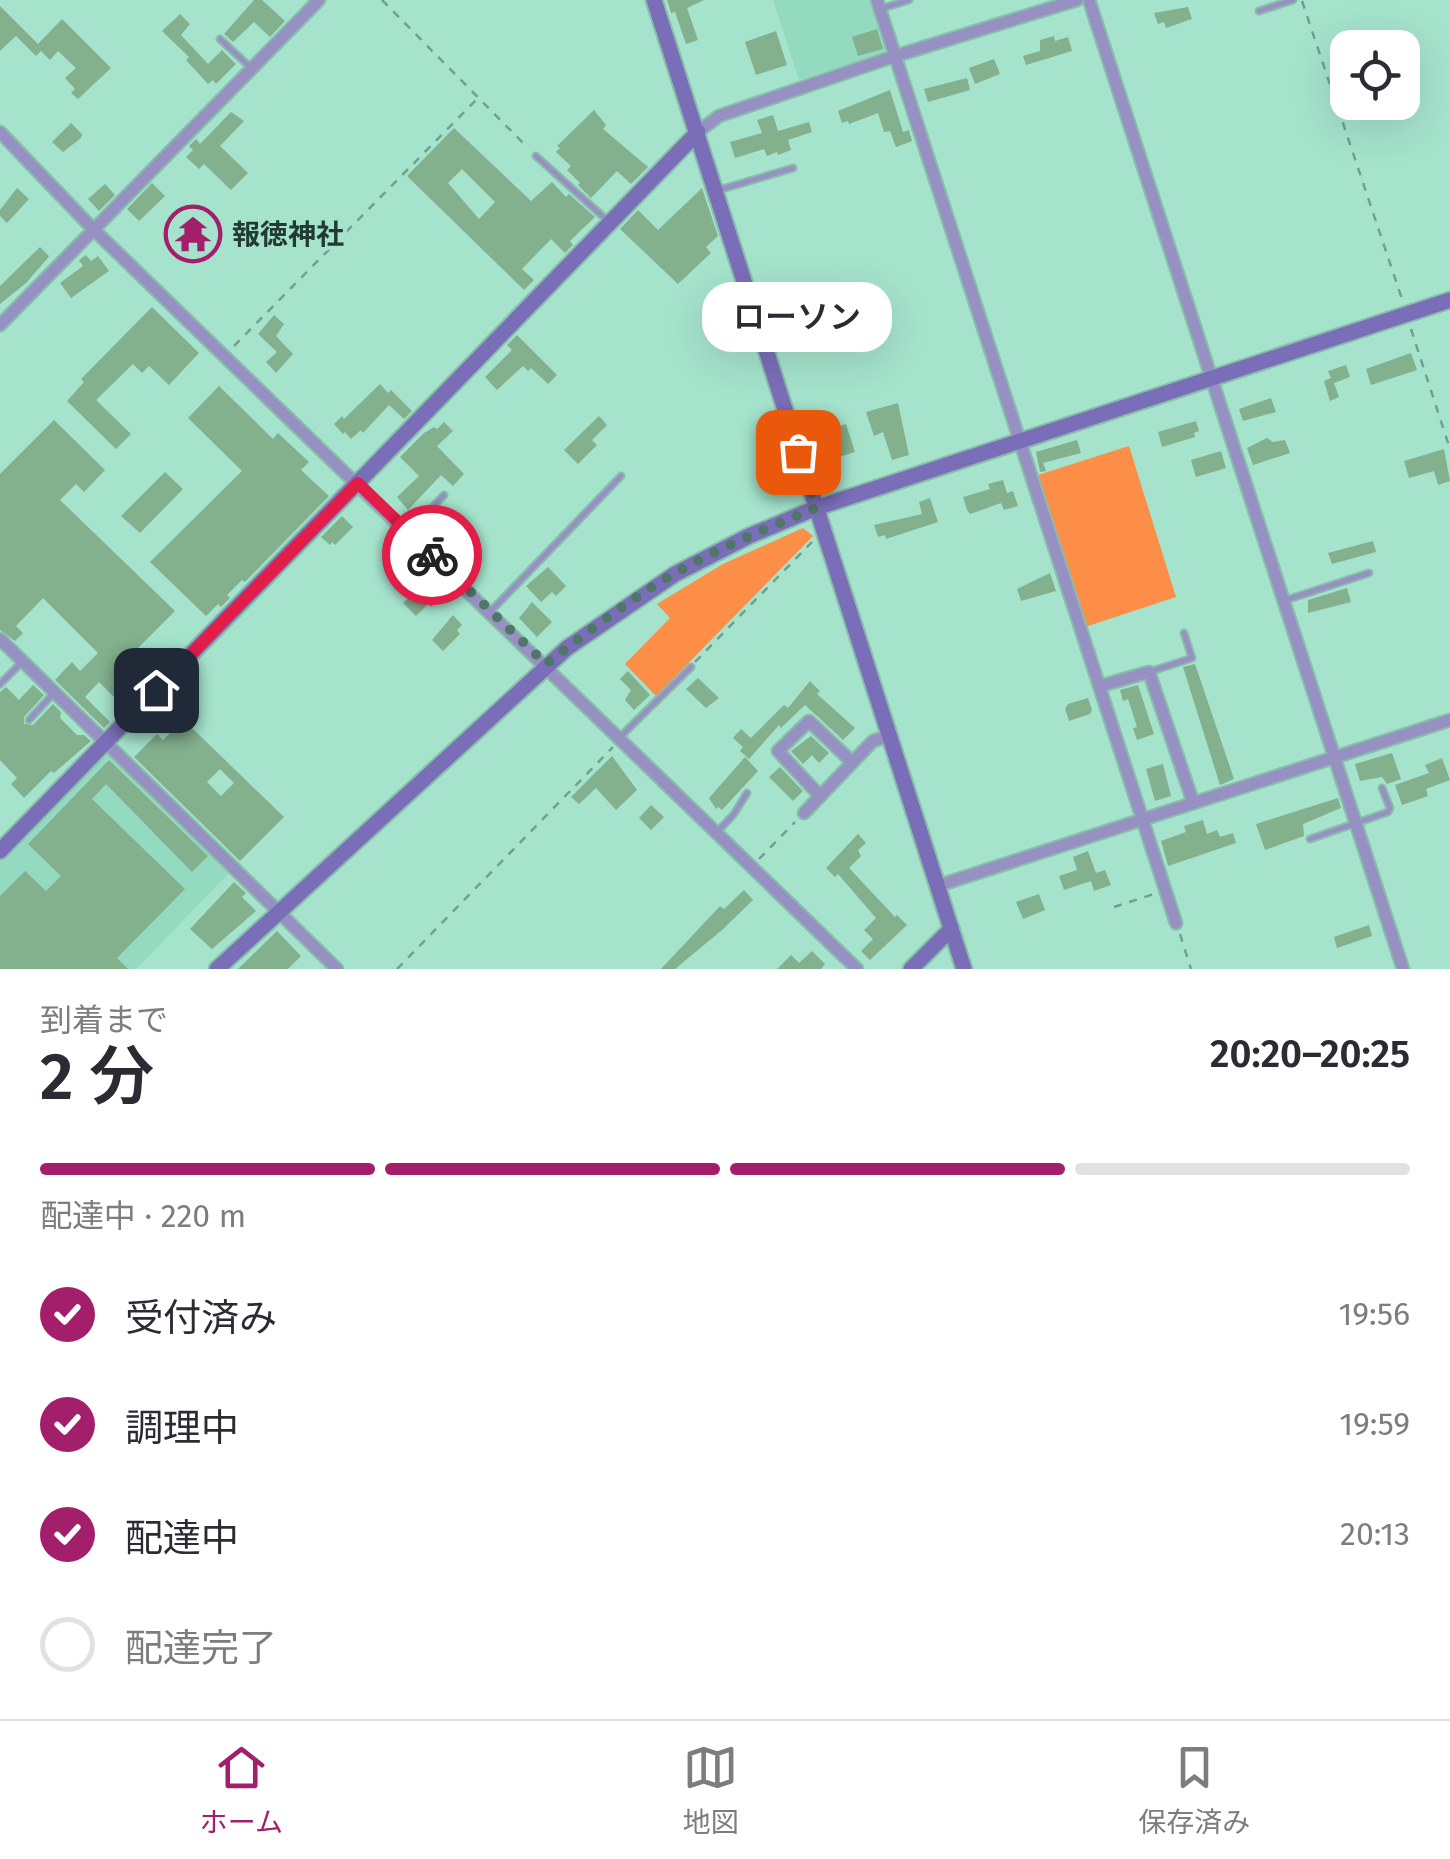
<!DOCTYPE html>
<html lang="ja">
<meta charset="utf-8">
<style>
body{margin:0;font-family:"Fira Sans","Noto Sans JP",sans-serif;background:#f2f2f3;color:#2b2b33;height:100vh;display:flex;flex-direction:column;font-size:38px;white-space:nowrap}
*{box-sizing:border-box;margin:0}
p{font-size:32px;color:#7c7c81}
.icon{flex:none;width:55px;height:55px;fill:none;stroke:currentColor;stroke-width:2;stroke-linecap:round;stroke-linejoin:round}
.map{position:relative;height:969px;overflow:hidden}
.sheet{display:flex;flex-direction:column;background:#fff;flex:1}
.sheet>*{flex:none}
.fabs{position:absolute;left:1330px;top:30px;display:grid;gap:20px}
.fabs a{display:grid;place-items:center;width:90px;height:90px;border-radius:20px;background:#fff;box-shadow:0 10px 40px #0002;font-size:50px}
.pin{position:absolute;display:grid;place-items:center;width:85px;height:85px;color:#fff;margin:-42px;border-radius:20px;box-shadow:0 5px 15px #0006}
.courier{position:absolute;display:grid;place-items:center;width:100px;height:100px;margin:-50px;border:8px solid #e11d48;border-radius:50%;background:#fff;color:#222;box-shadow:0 2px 12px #0007}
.bubble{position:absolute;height:70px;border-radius:30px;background:#fff;box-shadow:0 10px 40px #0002;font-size:32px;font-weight:600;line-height:70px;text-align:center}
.head em{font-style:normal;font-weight:600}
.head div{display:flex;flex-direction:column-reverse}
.head{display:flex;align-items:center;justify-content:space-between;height:170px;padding:0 40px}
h1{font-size:65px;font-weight:600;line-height:75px}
.bar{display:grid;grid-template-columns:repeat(4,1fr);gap:15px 10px;align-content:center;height:120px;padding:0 40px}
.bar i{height:12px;border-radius:8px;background:#e1e1e2}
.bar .selected{background:#a31e6b}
.bar p{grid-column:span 4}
ol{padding:0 40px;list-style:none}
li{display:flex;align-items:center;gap:30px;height:110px}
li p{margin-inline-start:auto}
li .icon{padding:10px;border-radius:50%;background:#a31e6b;color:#fff;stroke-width:4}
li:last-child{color:#7c7c81}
li i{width:55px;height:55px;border:5px solid #e1e1e2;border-radius:50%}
.tabs{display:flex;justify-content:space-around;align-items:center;height:140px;border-top:2px solid #e1e1e2;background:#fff;font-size:28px;color:#7c7c81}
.tabs a{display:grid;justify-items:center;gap:5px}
.tabs .selected{color:#a31e6b}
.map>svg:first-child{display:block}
.built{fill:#93dac1}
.green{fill:#fc8e47}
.building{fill:#83b08d;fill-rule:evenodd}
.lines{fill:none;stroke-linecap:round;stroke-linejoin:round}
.lane-casing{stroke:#88beab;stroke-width:9}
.street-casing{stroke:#88beab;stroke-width:15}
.secondary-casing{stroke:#88beab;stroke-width:19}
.path{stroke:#71a090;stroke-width:2.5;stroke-dasharray:8 8;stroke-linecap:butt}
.lane{stroke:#9790c3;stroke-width:5}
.street{stroke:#9790c3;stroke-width:11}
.secondary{stroke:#7b6eb8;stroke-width:15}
.done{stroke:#4f7668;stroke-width:10;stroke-dasharray:0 18}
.route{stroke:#e11d48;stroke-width:12}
.labels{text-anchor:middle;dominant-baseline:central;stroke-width:8;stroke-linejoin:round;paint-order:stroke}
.poi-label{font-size:28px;font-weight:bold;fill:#213b32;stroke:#a5e3cd;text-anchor:start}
</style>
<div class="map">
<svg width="1450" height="969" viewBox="0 0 1450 969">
<rect width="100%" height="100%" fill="#a5e3cd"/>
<!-- built -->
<g class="built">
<polygon points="773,0 871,0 888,52 799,80"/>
<polygon points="105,752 110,753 228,869 229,873 136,969 0,969 0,861"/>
</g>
<!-- green -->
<g class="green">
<polygon points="1129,446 1176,597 1085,627 1035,476"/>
<polygon points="803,528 813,536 656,696 625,664 670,618 657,604 723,564"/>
</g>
<!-- building -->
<g class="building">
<polygon points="254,0 262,0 285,21 270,37 254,22 233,42 224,34"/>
<polygon points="667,0 704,0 687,8 698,40 686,44 675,12 671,13"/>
<polygon points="0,6 38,44 62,19 111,68 78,99 71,93 75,89 65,78 76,68 58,51 50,60 41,51 36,56 16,36 0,51"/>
<polygon points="1188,7 1192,19 1166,28 1164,22 1158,24 1154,13"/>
<polygon points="180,14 190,24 181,35 208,64 222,50 236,64 216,84 213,80 208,84 186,60 189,57 162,31"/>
<polygon points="877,29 883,49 858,56 852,37"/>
<polygon points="776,31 787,65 756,75 745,42"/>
<polygon points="1054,36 1055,41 1068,37 1072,51 1026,65 1023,56 1040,51 1040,40"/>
<polygon points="994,59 1000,74 975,84 969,68"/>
<polygon points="967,78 970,90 928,102 924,89"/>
<polygon points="890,90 903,132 909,130 912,141 896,147 890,131 884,132 878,113 849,124 848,121 842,123 838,111"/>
<polygon points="594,110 606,125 603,129 648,167 631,184 617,171 591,198 578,185 580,183 567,170 571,166 556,152 560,148 557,146"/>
<polygon points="231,112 244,121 220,146 248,173 231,190 204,164 199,169 186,157 193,150 189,146 196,139 200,144"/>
<polygon points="773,115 778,131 809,122 812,132 788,140 791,150 778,155 777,152 767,156 764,149 735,158 730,142 762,133 757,120"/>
<polygon points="71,123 82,134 81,138 63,152 52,142"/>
<path d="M 454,128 L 531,201 L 552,182 L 566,197 L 569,194 L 595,217 L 570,241 L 573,245 L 565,253 L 551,239 L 522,269 L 534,280 L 524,290 L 407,176 ZM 462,169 L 495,202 L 479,219 L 448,183 Z"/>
<polygon points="152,183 165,196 139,221 127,209"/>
<polygon points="105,184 115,195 99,211 88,199"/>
<polygon points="17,188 29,199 7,223 0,216 0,210"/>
<polygon points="702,188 718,236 706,247 711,253 678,284 620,229 638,210 658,230"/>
<polygon points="40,247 49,256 47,259 26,283 0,304 0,286"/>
<polygon points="86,255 91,261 98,256 109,271 71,298 60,283 83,266 79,260"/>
<polygon points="152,307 199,353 169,385 149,366 142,373 133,364 96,400 131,434 116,449 67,401 84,382 81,379"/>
<polygon points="274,315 284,324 276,336 293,354 276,373 266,362 277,352 258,334"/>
<polygon points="517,335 557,375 548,384 531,368 528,371 523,366 497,390 485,377 512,350 507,345"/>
<polygon points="1411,353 1417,370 1371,385 1366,369"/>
<polygon points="1346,365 1350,377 1334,383 1339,397 1330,401 1324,381 1331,378 1328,371"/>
<polygon points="380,384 388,393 391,390 412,411 404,419 389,405 363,433 361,430 351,439 345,432 343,434 334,424 342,416 344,419"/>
<polygon points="219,386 273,439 278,433 309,462 301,470 329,496 245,582 242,580 227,595 230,598 221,607 218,604 206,616 150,562 242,471 188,418"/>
<polygon points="1271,398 1276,412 1243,421 1239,409"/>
<polygon points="898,403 909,455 892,460 883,432 874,436 866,412"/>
<polygon points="599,416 607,425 592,440 597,445 578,464 564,450"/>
<polygon points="54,420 105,470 84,492 76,484 60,500 175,611 125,661 147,683 124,707 99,682 85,697 110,722 104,728 55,680 72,662 80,671 98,653 43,598 16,626 23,633 15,641 0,630 0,474"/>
<polygon points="1196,421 1199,431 1194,433 1195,437 1162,447 1158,432"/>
<polygon points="444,422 453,431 437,446 464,474 453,486 441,475 408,510 397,497 419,476 400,457 424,433 434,427 437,429"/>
<polygon points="846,424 855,452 836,458 829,429"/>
<polygon points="1267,438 1273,442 1285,440 1290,453 1253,465 1247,448"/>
<polygon points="1077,440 1081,453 1043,463 1046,471 1040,472 1036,452"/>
<polygon points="1444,449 1450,481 1438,485 1434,471 1409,478 1404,461"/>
<polygon points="1221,451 1226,468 1196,477 1191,460"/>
<polygon points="165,472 183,489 140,533 121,516"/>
<polygon points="1003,480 1007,493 1013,491 1018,506 1004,510 1001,503 970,514 967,510 963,497 990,489 988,484"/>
<polygon points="930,498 938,522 886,539 885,535 878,537 874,525 922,514 919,502"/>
<polygon points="342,516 353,527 335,545 332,542 330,545 321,537"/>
<polygon points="1373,541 1376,552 1332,564 1328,553"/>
<polygon points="548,567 566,586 556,596 552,592 541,602 526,586"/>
<polygon points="1050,573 1056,591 1021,601 1017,589"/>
<polygon points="424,583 440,598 431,607 428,604 416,616 403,603"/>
<polygon points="1347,588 1351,602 1308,613 1308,600"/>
<polygon points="532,602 552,622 537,637 519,618"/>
<polygon points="453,615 462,625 457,630 460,634 443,651 432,640"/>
<polygon points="1195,664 1234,779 1220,785 1183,667"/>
<polygon points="628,671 650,695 634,710 625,700 631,690 620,679"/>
<polygon points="698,678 719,698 706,708 686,689"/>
<polygon points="810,681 820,691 817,694 855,728 843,740 805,705 781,728 779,725 749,759 740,751 743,747 733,738 741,729 751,738 784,705 788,708"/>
<polygon points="33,685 44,695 24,717 24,724 33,725 53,704 61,712 60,718 77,735 84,735 91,741 54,773 51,771 24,798 11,784 17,778 0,760 0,692 6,687 19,700"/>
<polygon points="1138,685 1154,734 1137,740 1133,728 1137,727 1128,699 1123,701 1120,690"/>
<polygon points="1088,698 1092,710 1090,714 1069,721 1065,709 1068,704"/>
<path d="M 163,700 L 284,817 L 240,861 L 134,757 L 157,734 L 163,740 L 176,727 L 155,707 ZM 220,769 L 234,783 L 221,796 L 207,782 Z"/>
<polygon points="811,736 829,753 819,763 812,755 803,764 791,751"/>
<polygon points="1392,753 1401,779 1387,784 1382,777 1360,781 1355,764"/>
<polygon points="612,756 637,790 616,810 596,788 579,804 571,797"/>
<polygon points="745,757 758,771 722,810 718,807 716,809 709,798"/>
<polygon points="1442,758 1450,780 1426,789 1428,796 1402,805 1395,785 1429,773 1425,765"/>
<polygon points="109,760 208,856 192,872 106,784 92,799 185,889 117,958 128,969 0,969 0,896 25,871 46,891 61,876 28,844"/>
<polygon points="1163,764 1171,796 1155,801 1146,769"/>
<polygon points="780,767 803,791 793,801 769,777"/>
<polygon points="1338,798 1341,808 1303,824 1304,836 1265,850 1256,824"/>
<polygon points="651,805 664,817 651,830 639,818"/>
<polygon points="1203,820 1207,834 1217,830 1220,837 1233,833 1236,843 1168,866 1161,841 1186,832 1184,826"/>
<polygon points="858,834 866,843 858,850 861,856 849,868 895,917 897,915 907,925 870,960 861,951 873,939 864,930 876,918 838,874 835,877 826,868"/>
<polygon points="1088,851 1096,873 1105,870 1111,885 1094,891 1091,881 1064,890 1059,876 1077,870 1073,857"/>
<polygon points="234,882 246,893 242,897 256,911 212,949 190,929"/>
<polygon points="744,890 753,900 722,930 675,969 661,969 720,906 724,909"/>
<polygon points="1039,894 1045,910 1023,919 1016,902"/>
<polygon points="1369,925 1372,936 1337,948 1334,937"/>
<polygon points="277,931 301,956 288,969 238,969"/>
<polygon points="812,951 825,964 821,969 777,969 791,955 799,963"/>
</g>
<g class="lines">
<!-- lane casing -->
<g class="lane-casing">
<g id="lane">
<polyline points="880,9 909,0"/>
<polyline points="1259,11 1293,0"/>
<polyline points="220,39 251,68"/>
<polyline points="536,156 608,221"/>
<polyline points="719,190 793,168"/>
<polyline points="409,532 444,495"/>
<polyline points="1286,600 1369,573"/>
<polyline points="490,612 621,476"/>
<polyline points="1152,671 1192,658 1184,633"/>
<polyline points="0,684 21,663"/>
<polyline points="29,720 52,695"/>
<polyline points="620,737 691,667"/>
<polyline points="718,831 734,814 747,793"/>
<polyline points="1310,839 1388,812 1390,808 1382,788"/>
</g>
</g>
<!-- street casing -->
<g class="street-casing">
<g id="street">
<polyline points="877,0 1176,923"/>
<polyline points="1089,0 1403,969"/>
<polyline points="0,132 93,229 857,969"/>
<polyline points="698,132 719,116 895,56 1077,0"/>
<polyline points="0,325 319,0"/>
<polyline points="0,639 337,969"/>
<polyline points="1100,686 1149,672 1193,802"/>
<polyline points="820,796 778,751 809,721 852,762"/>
<polyline points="804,813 873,741 889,736"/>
<polyline points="937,886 1450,720"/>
</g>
</g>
<!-- secondary casing -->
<g class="secondary-casing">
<g id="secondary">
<polyline points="654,0 964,969"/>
<polyline points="0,851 698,132"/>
<polyline points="217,969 567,648 675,574 749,536 816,508 1450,300"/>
<polyline points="911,969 951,929"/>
</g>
</g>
<!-- path -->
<g class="path">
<polyline points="382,0 528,148"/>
<polyline points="1302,1 1403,302"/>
<polyline points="1411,329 1450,449"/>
<polyline points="234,346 478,98"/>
<polyline points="695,662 812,542"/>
<polyline points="759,859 795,822"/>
<polyline points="1114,907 1154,894"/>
<polyline points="1180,934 1191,969"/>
<polyline points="397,969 613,747"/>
</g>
<!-- lane -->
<use href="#lane" class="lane"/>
<!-- street -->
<use href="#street" class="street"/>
<!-- secondary -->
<use href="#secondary" class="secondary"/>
</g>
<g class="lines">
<!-- done -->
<path class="done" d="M 432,555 L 546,664 C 587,633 628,600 674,574 C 719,548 768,528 816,508 L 798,452"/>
<!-- route -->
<polyline class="route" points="156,690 358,483 432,555"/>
</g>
<!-- icons -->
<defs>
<g id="temple-ring" transform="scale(2.875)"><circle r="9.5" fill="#a5e3cd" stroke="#a31e6b" stroke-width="1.5"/><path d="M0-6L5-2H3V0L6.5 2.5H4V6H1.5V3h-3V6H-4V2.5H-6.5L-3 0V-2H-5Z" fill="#a31e6b"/></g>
</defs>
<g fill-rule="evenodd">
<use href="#temple-ring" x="193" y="234"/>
</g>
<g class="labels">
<!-- poi labels -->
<g class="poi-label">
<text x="232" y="234">報徳神社</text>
</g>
</g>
</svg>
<div class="fabs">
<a><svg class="icon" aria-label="locate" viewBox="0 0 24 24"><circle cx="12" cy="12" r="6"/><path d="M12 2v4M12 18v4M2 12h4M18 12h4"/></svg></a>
</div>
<div class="pin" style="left:798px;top:452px;background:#ea580c"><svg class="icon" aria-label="bag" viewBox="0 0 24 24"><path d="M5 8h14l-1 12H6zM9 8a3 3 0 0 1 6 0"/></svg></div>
<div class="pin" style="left:156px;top:690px;background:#1f2937"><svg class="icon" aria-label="home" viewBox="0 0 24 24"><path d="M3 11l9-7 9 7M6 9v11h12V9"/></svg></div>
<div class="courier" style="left:432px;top:555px"><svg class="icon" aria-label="bike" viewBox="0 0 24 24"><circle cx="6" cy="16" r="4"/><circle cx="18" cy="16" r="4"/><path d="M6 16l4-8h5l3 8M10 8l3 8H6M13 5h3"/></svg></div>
<div class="bubble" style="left:702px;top:282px;width:190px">ローソン</div>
</div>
<section class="sheet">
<div class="head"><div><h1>2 分</h1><p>到着まで</p></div><em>20:20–20:25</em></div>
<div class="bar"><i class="selected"></i><i class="selected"></i><i class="selected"></i><i></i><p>配達中 · 220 m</p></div>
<ol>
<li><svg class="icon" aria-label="check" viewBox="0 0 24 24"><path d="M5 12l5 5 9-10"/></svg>受付済み<p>19:56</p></li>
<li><svg class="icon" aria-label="check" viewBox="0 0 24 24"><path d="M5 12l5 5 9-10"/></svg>調理中<p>19:59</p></li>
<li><svg class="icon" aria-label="check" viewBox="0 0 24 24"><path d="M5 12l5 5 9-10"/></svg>配達中<p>20:13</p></li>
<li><i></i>配達完了</li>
</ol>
</section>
<nav class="tabs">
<a class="selected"><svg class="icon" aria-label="home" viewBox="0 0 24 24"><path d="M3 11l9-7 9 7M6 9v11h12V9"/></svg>ホーム</a>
<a><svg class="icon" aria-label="map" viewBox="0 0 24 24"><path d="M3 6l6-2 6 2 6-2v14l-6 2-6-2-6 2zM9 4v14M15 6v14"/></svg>地図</a>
<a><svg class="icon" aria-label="saved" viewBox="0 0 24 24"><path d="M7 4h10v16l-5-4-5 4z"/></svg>保存済み</a>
</nav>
